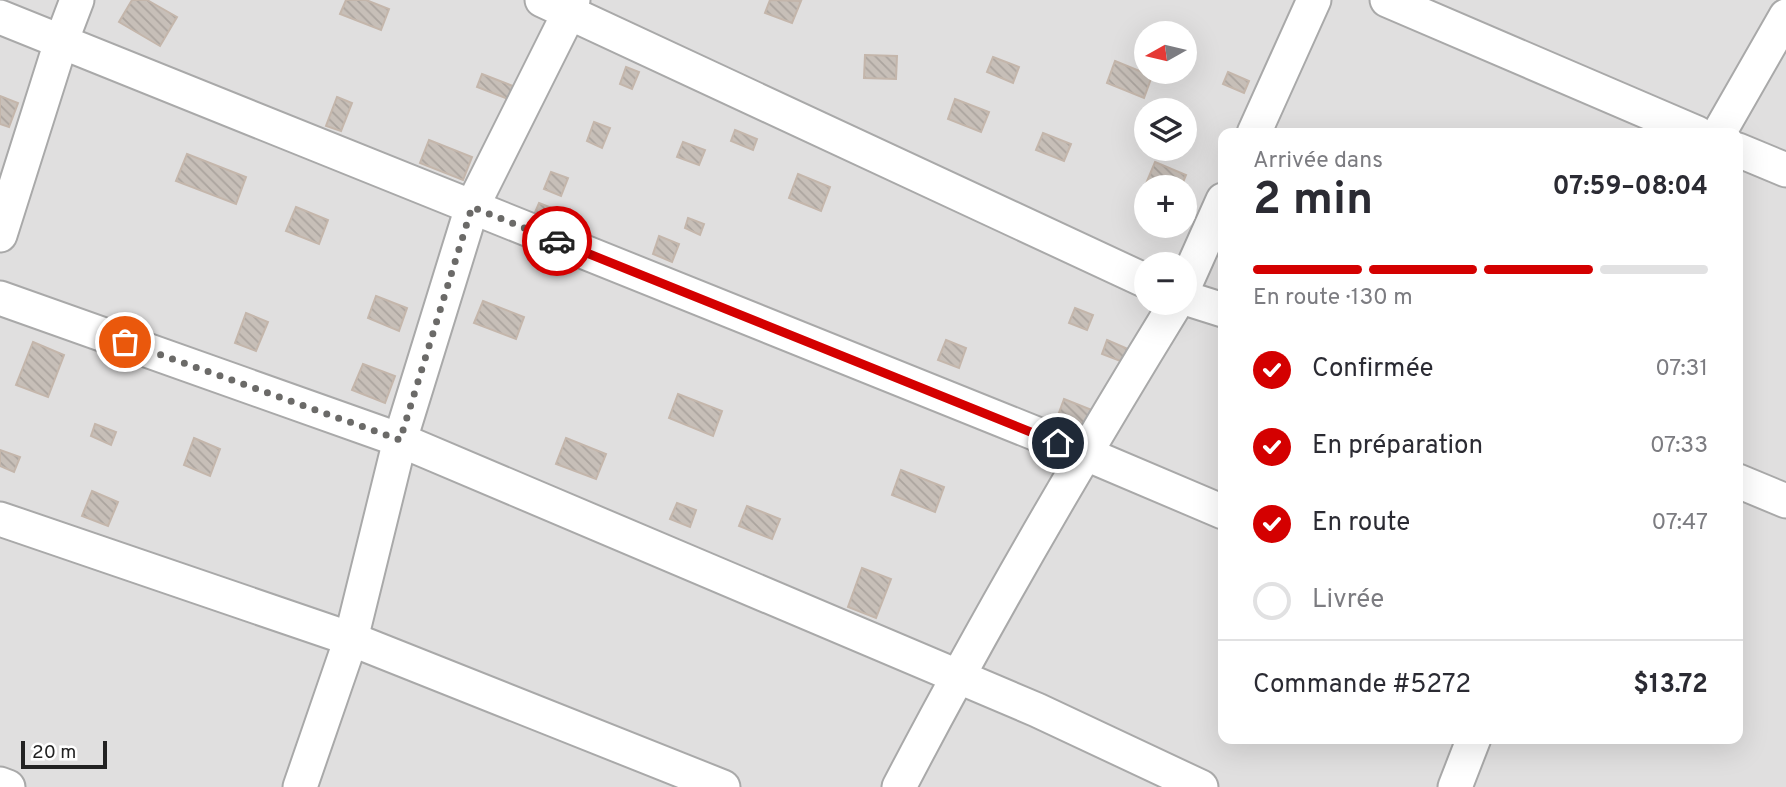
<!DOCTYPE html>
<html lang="fr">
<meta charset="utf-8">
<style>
body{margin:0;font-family:Overpass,sans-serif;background:#f2f2f3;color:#2b2b33;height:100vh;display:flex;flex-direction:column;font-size:26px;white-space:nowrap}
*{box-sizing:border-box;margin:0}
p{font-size:23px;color:#7c7c81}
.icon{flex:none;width:38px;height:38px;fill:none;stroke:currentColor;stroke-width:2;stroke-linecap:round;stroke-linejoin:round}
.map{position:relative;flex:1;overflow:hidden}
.drawer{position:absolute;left:1218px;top:128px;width:525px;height:616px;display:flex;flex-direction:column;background:#fff;border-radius:14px;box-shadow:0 7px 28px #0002}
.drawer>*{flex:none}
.needle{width:46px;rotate:262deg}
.buttons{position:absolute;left:1134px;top:21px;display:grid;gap:14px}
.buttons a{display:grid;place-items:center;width:63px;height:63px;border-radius:50%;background:#fff;box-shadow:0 7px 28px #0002;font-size:35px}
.scale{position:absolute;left:21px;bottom:18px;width:86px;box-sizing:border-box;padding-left:7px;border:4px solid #222;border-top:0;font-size:19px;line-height:24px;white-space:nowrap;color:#222;-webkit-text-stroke:5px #fff;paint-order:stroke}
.pin{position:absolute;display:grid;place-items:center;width:60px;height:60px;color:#fff;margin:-30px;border:4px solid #fff;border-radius:50%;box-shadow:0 2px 7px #0007}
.courier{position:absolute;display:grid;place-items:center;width:70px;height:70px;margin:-35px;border:5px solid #d40000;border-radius:50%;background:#fff;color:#222;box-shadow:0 2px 9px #0007}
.overview em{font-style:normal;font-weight:700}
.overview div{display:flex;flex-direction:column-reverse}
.overview{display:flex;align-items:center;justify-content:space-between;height:119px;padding:0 35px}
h1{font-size:46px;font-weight:700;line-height:52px}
.bar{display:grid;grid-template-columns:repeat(4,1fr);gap:10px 7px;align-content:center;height:84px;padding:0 35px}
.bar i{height:9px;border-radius:5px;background:#e1e1e2}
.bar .selected{background:#d40000}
.bar p{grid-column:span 4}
.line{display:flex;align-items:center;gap:18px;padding:0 35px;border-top:2px solid #e1e1e2}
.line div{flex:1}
ol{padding:0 35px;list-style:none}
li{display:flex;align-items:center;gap:21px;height:77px}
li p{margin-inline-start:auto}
li .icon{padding:7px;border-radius:50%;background:#d40000;color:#fff;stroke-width:4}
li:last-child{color:#7c7c81}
li i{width:38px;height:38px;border:4px solid #e1e1e2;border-radius:50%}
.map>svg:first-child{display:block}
.residential{fill:#e0dfdf;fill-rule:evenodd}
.building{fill:url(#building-back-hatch);stroke:#c4b6ab;stroke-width:2}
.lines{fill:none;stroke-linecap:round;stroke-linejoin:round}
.minor-casing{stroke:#a9a9a9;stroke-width:37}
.minor{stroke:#fff;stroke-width:33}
.done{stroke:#6b6a68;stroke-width:7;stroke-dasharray:0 12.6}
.route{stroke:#d40000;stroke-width:9}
</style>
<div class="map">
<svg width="1786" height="787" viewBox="0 0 1786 787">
<defs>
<pattern id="building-back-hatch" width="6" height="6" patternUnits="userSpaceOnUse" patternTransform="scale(1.75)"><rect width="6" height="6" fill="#c7bfb8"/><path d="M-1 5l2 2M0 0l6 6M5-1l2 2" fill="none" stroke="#aba49e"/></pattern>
</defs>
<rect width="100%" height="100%" fill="#f2efe9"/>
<!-- residential -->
<path class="residential" d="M 0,0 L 1786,0 L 1786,787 L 0,787 ZM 1146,33 L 1185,33 L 1185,72 L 1146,72 ZM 1146,110 L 1185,110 L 1185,149 L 1146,149 ZM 1223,133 L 1738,133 L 1738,738 L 1223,738 ZM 1146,187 L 1185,187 L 1185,226 L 1146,226 ZM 1146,264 L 1185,264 L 1185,303 L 1146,303 Z"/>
<!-- building -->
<g class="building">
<polygon points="132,0 147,0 177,17 160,46 119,22"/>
<polygon points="346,0 366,0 389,9 381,30 340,14"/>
<polygon points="770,0 801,1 792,23 765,13"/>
<polygon points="865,55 897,56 896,79 864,78"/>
<polygon points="993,57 1019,67 1013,83 987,72"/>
<polygon points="1115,61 1152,76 1144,98 1107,83"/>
<polygon points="626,67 639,72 632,89 620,84"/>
<polygon points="1228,72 1249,81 1244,93 1223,84"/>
<polygon points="482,74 513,86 508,99 477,87"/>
<polygon points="0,96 18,103 9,127 0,124"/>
<polygon points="337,97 352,103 341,131 326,126"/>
<polygon points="955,99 989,112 981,132 948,119"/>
<polygon points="594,122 610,128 602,148 587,141"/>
<polygon points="735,130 757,139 753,150 731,141"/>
<polygon points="1043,133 1071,144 1064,161 1036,150"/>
<polygon points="429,140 472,157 463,180 420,163"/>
<polygon points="683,142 705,150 699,165 677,157"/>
<polygon points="187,154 246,177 236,204 176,181"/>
<polygon points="1155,162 1186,175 1181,187 1145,186"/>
<polygon points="551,172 568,178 561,196 544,189"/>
<polygon points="798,174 830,187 821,211 789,198"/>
<polygon points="539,203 577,218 568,240 530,224"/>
<polygon points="296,207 328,220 319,244 286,231"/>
<polygon points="688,218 704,224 700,235 685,228"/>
<polygon points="659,236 679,244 672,262 653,254"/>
<polygon points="376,296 407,308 399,331 368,318"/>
<polygon points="483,301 524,317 516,339 474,323"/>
<polygon points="1075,308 1093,315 1087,330 1069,323"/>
<polygon points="246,313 268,322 256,351 235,343"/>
<polygon points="946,340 966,348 959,368 938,360"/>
<polygon points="1107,340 1128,349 1123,362 1102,354"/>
<polygon points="33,342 64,355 48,397 16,385"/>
<polygon points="363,364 395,376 385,403 352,390"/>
<polygon points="678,394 722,411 713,436 669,418"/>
<polygon points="1064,399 1092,410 1080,443 1052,432"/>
<polygon points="95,424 116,432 111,445 91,436"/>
<polygon points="194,438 220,449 210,476 184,465"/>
<polygon points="566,438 606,454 596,479 556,464"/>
<polygon points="0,450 20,457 14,472 0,466"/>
<polygon points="901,470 944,487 935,512 892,495"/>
<polygon points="92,491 118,502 108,526 82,516"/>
<polygon points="677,503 696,510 690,527 670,519"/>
<polygon points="747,506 780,519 772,539 739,526"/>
<polygon points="862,568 891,579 876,618 848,607"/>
</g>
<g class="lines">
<!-- minor casing -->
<g class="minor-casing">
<g id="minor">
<polyline points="542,0 1146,281"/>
<polyline points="1387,0 1697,133"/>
<polyline points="0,17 1084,453 1223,512"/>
<polyline points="1254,133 1314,0"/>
<polyline points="1719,133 1786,16"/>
<polyline points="1738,150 1786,170"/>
<polyline points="0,235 61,42 77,0"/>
<polyline points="1185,285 1223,200"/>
<polyline points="0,298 400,440 1037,710 1201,787"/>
<polyline points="1185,298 1223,310"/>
<polyline points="1738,481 1786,501"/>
<polyline points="0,519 351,639 723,787"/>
<polyline points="0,784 8,787"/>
<polyline points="300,787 351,639 400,440 472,207 569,13 573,0"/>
<path d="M 899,787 C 985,622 1079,461 1176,303"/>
<polyline points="1455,787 1474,738"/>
</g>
</g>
<!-- minor -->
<use href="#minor" class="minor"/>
</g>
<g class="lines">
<!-- done -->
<polyline class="done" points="125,342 400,440 472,207 557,241"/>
<!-- route -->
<polyline class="route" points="557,241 1058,443"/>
</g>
</svg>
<div class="buttons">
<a><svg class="needle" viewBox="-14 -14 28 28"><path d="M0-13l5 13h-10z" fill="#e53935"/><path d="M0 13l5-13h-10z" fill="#7c7c81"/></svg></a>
<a><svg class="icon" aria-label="layers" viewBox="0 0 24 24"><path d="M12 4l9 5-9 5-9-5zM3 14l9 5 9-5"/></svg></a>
<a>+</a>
<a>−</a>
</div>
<div class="scale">20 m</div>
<div class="pin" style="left:125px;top:342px;background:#ea580c"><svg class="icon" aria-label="bag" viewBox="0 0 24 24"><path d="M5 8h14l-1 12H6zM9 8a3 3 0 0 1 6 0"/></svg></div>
<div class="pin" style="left:1058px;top:443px;background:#1f2937"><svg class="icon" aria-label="home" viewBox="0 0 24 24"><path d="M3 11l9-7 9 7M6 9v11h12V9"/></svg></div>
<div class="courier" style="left:557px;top:241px"><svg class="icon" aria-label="car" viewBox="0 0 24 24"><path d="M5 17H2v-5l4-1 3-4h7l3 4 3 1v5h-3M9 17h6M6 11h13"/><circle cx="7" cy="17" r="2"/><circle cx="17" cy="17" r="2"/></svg></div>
<section class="drawer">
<div class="overview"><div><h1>2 min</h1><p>Arrivée dans</p></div><em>07:59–08:04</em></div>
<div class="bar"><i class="selected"></i><i class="selected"></i><i class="selected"></i><i></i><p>En route · 130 m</p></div>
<ol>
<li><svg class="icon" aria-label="check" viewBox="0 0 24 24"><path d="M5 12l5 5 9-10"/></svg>Confirmée<p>07:31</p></li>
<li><svg class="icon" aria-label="check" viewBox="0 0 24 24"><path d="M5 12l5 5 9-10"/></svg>En préparation<p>07:33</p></li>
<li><svg class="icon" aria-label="check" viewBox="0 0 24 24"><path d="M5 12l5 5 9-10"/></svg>En route<p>07:47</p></li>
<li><i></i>Livrée</li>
</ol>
<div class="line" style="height:91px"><div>Commande #5272</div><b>$13.72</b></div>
</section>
</div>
